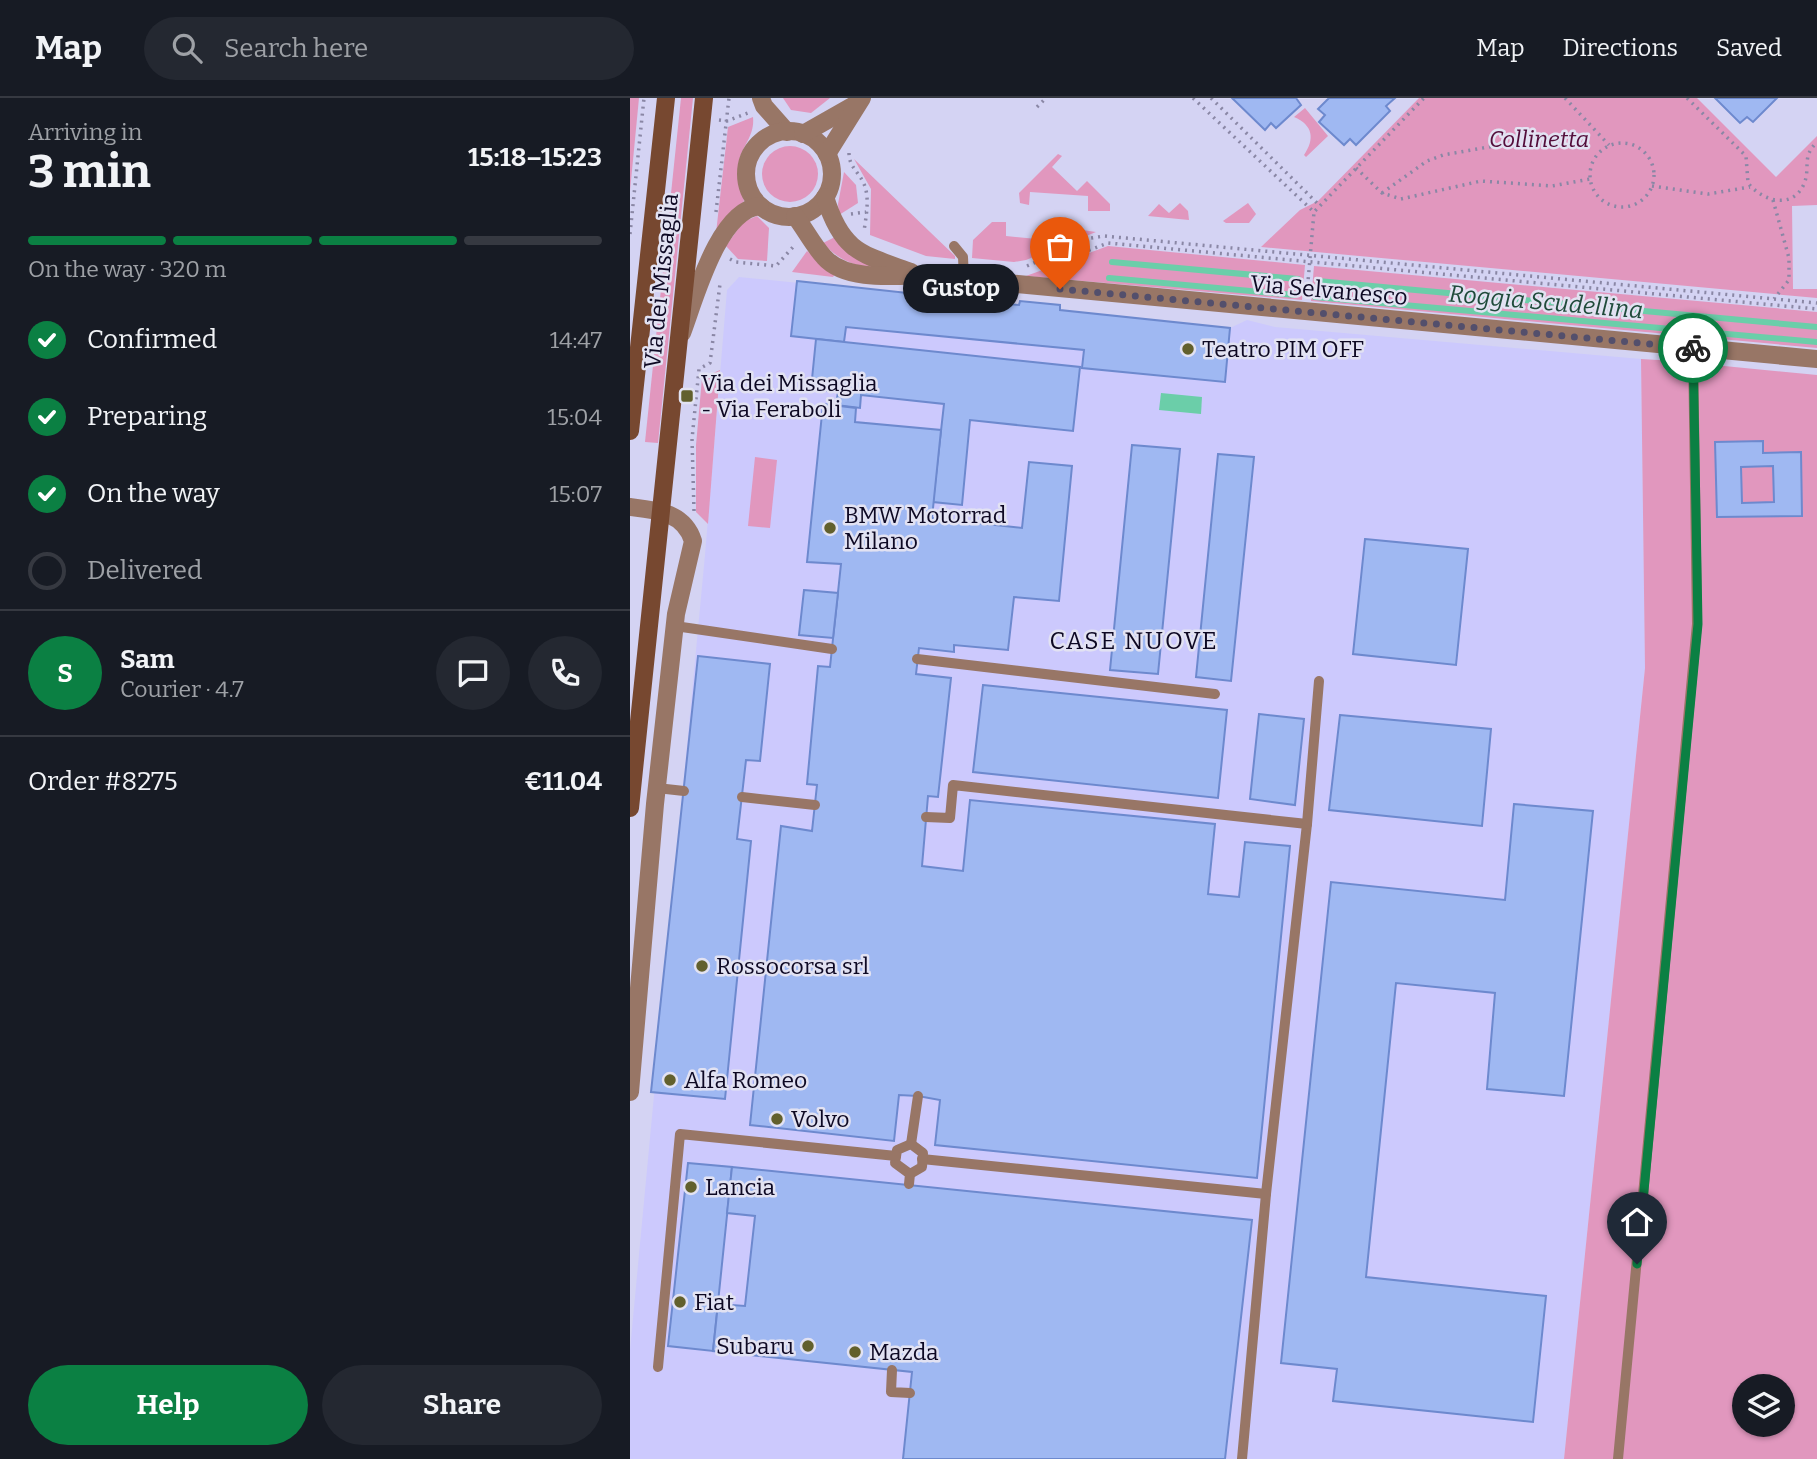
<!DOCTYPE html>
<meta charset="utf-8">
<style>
body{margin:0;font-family:Bitter,serif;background:#242831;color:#f1f3f6;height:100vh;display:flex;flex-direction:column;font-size:26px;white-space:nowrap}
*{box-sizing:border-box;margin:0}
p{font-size:23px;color:#9ea1a6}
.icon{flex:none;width:38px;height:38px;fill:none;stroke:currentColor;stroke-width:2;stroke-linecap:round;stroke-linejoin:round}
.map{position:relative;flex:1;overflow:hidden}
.sheet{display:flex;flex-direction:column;background:#171b24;width:630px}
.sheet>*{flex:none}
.controls{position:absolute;left:1102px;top:1276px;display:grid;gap:14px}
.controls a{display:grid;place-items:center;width:63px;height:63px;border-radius:50%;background:#171b24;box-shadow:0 2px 5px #0004;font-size:35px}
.pin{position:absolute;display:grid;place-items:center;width:60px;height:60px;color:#fff;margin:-72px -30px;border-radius:50% 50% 50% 0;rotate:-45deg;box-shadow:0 0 7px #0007}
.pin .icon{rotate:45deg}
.courier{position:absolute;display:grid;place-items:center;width:70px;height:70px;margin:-35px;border:5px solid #0b8043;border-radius:50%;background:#fff;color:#222;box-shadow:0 2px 9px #0007}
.bubble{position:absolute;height:49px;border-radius:24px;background:#171b24;box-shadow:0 2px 5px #0004;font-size:23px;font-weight:700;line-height:49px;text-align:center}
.overview em{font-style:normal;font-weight:700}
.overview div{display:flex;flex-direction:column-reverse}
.overview{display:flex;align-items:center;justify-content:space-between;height:119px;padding:0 28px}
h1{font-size:46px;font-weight:700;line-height:52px}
.bar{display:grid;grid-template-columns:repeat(4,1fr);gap:10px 7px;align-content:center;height:84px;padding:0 28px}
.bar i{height:9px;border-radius:5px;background:#363941}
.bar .current{background:#0b8043}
.bar p{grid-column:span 4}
.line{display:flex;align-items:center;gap:18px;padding:0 28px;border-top:2px solid #363941}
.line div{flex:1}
.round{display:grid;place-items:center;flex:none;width:74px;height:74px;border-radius:37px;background:#242831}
ol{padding:0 28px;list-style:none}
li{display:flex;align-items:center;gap:21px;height:77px}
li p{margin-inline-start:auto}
li .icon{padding:7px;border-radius:50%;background:#0b8043;color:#fff;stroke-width:4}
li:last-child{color:#9ea1a6}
li i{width:38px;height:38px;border:4px solid #363941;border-radius:50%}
.primary-button{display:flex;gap:14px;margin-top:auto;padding:14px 28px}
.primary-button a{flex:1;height:80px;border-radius:42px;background:#0b8043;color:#fff;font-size:28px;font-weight:700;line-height:80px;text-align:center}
.primary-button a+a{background:#242831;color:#f1f3f6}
header{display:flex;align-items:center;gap:42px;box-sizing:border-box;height:98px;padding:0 35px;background:#171b24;border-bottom:2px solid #363941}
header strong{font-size:33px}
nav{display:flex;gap:38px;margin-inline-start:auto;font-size:24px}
.search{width:490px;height:63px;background:#242831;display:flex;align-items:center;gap:18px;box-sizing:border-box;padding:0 24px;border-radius:38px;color:#9ea1a6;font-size:26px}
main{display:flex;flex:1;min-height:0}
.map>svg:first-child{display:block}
.built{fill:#ccc9fd}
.green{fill:#e197be;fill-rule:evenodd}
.water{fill:#6bcea9}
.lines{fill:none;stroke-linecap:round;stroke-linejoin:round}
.stream{stroke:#6bcea9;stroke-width:6}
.building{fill:#9fb8f2;stroke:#6d89ce;stroke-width:2;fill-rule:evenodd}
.path{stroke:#8a87a5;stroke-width:3.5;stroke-dasharray:2 5;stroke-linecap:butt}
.lane{stroke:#987666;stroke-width:10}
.street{stroke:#987666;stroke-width:18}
.secondary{stroke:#774830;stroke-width:18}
.done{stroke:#534f6c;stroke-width:7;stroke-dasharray:0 12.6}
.route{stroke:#0b8043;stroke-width:9}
.poi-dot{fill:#62602d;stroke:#e2e2f2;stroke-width:2.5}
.labels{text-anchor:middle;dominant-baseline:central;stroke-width:5;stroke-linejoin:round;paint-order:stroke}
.park-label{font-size:23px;font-style:italic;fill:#530d3a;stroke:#e2e2f2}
.street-label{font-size:23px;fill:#0d0823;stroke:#e2e2f2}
.poi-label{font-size:23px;fill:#0d0823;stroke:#e2e2f2;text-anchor:start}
.water-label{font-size:24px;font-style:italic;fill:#204b3b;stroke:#e2e2f2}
.neighbourhood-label{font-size:24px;letter-spacing:2px;fill:#0d0823;stroke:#e2e2f2}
</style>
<header>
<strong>Map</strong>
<div class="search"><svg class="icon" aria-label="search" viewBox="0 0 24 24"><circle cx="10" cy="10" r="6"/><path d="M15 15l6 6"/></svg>Search here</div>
<nav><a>Map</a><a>Directions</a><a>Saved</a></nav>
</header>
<main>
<section class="sheet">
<div class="overview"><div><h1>3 min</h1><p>Arriving in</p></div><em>15:18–15:23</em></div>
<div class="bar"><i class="current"></i><i class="current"></i><i class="current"></i><i></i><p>On the way · 320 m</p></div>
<ol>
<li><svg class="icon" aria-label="check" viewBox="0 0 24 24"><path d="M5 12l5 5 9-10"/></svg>Confirmed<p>14:47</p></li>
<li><svg class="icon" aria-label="check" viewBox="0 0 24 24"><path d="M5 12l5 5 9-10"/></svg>Preparing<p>15:04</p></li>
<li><svg class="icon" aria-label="check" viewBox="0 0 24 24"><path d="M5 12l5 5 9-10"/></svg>On the way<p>15:07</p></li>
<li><i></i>Delivered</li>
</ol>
<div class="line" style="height:126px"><b class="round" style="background:#0b8043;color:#fff">S</b><div><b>Sam</b><p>Courier · 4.7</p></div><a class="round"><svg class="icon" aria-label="chat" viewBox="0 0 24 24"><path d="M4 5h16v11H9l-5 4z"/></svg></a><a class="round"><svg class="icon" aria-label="phone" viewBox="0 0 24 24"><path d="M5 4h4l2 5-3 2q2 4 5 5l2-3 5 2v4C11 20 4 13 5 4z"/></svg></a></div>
<div class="line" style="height:91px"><div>Order #8275</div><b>€11.04</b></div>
<div class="primary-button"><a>Help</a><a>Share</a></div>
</section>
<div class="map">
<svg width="1187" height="1361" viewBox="0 0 1187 1361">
<rect width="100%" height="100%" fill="#d4d3f3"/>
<!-- built -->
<polygon class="built" points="109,179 389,207 390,203 430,207 431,212 600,230 617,222 645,229 1011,261 1015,570 934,1361 0,1361 0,1252 75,457 97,192"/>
<!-- green -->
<g class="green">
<polygon points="0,0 9,0 0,93"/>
<polygon points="51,0 63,0 28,345 15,344"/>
<polygon points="153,0 200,0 181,15 161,12"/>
<polygon points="789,0 1067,0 1146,79 1187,38 1187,107 1162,108 1163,191 1187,191 1187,200 631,149 670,112 688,103"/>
<path d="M 675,10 L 698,38 L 676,59 L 674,57 C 685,41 683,27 664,19 Z"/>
<path d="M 123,19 C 125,37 113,47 109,63 C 106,78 112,90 114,103 L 86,135 L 98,29 Z"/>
<circle cx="160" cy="76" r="28"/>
<polygon points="428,56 432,58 422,69 447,93 457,83 480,106 480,113 458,113 458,98 400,94 399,107 390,105 389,95"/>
<polygon points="224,61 325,158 325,161 296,158 240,137 241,91"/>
<polygon points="214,74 226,87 228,105 209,117 208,106"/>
<polygon points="550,105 558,113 559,122 518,118 529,106 539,115"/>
<polygon points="618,105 626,116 619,125 596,125 593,123"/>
<polygon points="127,118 139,130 137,163 108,161 96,148 113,124"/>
<polygon points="362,124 376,124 376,138 438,144 439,130 466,134 396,162 384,164 342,160 343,142"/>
<path d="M 205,139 L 249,171 C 225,168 209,163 193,145 Z"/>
<polygon points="478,148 675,167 672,202 396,178"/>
<polygon points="177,153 205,176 203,179 162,174"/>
<polygon points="684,168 1187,214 1187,250 681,203"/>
<path d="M 1011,261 L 1045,263 L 1054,273 L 1084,274 L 1084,267 L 1187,277 L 1187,1361 L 934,1361 L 1015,570 ZM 1115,1288 L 1153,1288 L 1153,1326 L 1115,1326 Z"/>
<polygon points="90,272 78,426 66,414 66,347 72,280"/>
<polygon points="125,359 147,362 140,430 118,428"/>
</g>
<!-- water -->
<polygon class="water" points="531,295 572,299 571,316 529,312"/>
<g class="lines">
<!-- stream -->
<g class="stream">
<polyline points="482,164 668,181"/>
<polyline points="479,180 665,197"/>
<polyline points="688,183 1187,229"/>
<polyline points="685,199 1187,244"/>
</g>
</g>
<!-- building -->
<g class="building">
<polygon points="602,0 666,0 671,7 646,30 641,25 635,32"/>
<polygon points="699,0 765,0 756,8 760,13 726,47 720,41 714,47 689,24 695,17 688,11"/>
<polygon points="1085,0 1147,0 1123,24 1117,19 1110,25"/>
<polygon points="167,183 389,207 390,203 430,207 430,212 600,230 595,284 452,270 454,252 216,229 214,244 161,238"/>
<polygon points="186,241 450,269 443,333 340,322 332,407 303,404 314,306 231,297 230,310 206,307 208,294 181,291"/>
<polygon points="193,306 226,310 225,324 311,332 302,420 392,430 399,364 442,368 429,503 384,499 378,552 324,547 324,554 289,550 286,576 321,580 308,699 298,698 292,768 333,773 340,702 585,726 578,796 609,799 615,744 660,748 627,1080 305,1047 310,1002 288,998 269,997 264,1043 120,1027 151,728 182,733 187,687 177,686 188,568 200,569 211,466 177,464"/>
<path d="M 1133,343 L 1133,355 L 1171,354 L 1172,418 L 1087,419 L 1085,344 ZM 1143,368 L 1144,404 L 1112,405 L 1111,369 Z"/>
<polygon points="502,347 550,351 528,576 480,572"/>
<polygon points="588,356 624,359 601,583 566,579"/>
<polygon points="735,441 838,451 826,567 723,556"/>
<polygon points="174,492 208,495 203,540 169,537"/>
<polygon points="68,558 140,566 130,663 116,662 107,741 121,743 95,1001 21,994"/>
<polygon points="353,587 597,612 588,700 343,674"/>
<polygon points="629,616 674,621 665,707 620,701"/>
<polygon points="710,617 861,631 852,728 699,712"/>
<polygon points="884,706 963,713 934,998 857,991 865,895 766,885 736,1179 916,1198 903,1324 703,1303 707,1271 651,1265 701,784 875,802"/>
<polygon points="58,1065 102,1069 83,1253 38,1248"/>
<polygon points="102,1069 622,1122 595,1361 273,1361 282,1274 83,1253 88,1206 115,1208 125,1118 97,1115"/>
</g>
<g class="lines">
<!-- path -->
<g class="path">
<polyline points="563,0 684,114 794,0"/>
<polyline points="581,0 689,107"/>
<polyline points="935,0 979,47"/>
<path d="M 1057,0 L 1116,58 L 1118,85 C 1131,102 1162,113 1174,86 C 1181,68 1171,60 1187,44"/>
<polyline points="407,9 416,0"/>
<polyline points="89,22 97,23 118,15"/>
<circle cx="992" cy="77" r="32"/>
<path d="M 219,55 C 219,69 229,74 234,86 C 240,100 236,119 234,133"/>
<polyline points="726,70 752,95 771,101 851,83 922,88 960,81"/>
<polyline points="1022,88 1078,96 1120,89"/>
<polyline points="752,95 797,63 813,57 887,44"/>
<polyline points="1143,102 1159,160 1159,182 1144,201"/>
<polyline points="86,114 99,0"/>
<polyline points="221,116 236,114"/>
<polyline points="0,136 14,0"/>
<polyline points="100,161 106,164 146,168 163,149"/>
<polyline points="397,168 461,140 474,138 1187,205"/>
<polyline points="413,170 478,145 1187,211"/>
<polyline points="677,195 684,114"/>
<polyline points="64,413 62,341 69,271 80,265 90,186"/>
</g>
<!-- lane -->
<g class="lane">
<polyline points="324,148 333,159 334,181"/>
<polyline points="45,528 202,551"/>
<polyline points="287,561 585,596"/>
<polyline points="27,690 54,693"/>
<polyline points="112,699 185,707"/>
<polyline points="296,719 320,720 323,687 677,726 636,1096"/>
<polyline points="677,726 689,583"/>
<polyline points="281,1046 288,998"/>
<polyline points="292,1061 636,1096 612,1361"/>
<polyline points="279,1086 280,1076 292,1069 293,1055 281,1046 267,1052 265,1065 280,1076"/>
<polyline points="28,1269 50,1036 266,1058"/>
<polyline points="262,1272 261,1294 280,1295"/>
<polyline points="988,1361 1067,526 1063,250"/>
</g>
<!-- street -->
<g class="street">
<polyline points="131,0 134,8 157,34"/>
<circle cx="159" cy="76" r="43"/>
<polyline points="173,36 226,6"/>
<polyline points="197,56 232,0"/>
<path d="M 195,99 C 212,154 231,156 281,174"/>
<path d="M 165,118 C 175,131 183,147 194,159 C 215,183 263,178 291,177 L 1187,261"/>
<path d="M 52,235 C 65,201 88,112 130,108"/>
<path d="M 0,409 C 26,412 54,414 63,443 L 46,516 L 25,706 L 0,994"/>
</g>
<!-- secondary -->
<g class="secondary">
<polyline points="0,333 36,0"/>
<polyline points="0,710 74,0"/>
</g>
</g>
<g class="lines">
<!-- done -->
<polyline class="done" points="430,191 1063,250"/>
<!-- route -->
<polyline class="route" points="1007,1166 1068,526 1063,250"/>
</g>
<!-- markers -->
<g class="poi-dot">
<circle cx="558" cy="251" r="7"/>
<rect x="50" y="291" width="14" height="14" rx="3.5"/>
<circle cx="200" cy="430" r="7"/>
<circle cx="72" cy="868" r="7"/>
<circle cx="40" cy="982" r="7"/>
<circle cx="147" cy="1021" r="7"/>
<circle cx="61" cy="1089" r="7"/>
<circle cx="50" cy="1204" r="7"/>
<circle cx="178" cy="1248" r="7"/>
<circle cx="225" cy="1254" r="7"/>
</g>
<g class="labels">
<!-- park labels -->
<g class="park-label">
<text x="909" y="41">Collinetta</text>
</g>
<!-- street labels -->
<g class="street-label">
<text transform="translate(31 183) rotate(-84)">Via dei Missaglia</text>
<text transform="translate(699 192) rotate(5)">Via Selvanesco</text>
</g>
<!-- poi labels -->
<g class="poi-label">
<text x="572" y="251">Teatro PIM OFF</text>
<text x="71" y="285">Via dei Missaglia<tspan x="71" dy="26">- Via Feraboli</tspan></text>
<text x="214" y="417">BMW Motorrad<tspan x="214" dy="26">Milano</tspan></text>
<text x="86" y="868">Rossocorsa srl</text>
<text x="54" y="982">Alfa Romeo</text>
<text x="161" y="1021">Volvo</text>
<text x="75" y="1089">Lancia</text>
<text x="64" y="1204">Fiat</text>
<text x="164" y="1248" text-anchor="end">Subaru</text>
<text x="239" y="1254">Mazda</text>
</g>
<!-- water labels -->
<g class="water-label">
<text transform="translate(916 204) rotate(5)">Roggia Scudellina</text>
</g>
<!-- neighbourhood labels -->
<g class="neighbourhood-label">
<text x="504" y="543">CASE NUOVE</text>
</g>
</g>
</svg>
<div class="controls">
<a><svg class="icon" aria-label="layers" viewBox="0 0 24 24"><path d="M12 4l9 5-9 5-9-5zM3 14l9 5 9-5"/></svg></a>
</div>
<div class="pin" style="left:430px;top:191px;background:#ea580c"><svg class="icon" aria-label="bag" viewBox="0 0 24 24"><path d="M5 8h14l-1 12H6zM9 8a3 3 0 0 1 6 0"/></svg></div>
<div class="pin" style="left:1007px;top:1166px;background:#1f2937"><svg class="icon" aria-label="home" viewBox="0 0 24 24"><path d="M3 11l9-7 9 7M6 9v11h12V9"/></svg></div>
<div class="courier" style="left:1063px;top:250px"><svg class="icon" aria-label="bike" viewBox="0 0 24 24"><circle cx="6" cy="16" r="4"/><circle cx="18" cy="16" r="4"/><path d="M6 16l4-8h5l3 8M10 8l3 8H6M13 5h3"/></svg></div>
<div class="bubble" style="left:273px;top:166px;width:116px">Gustop</div>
</div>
</main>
